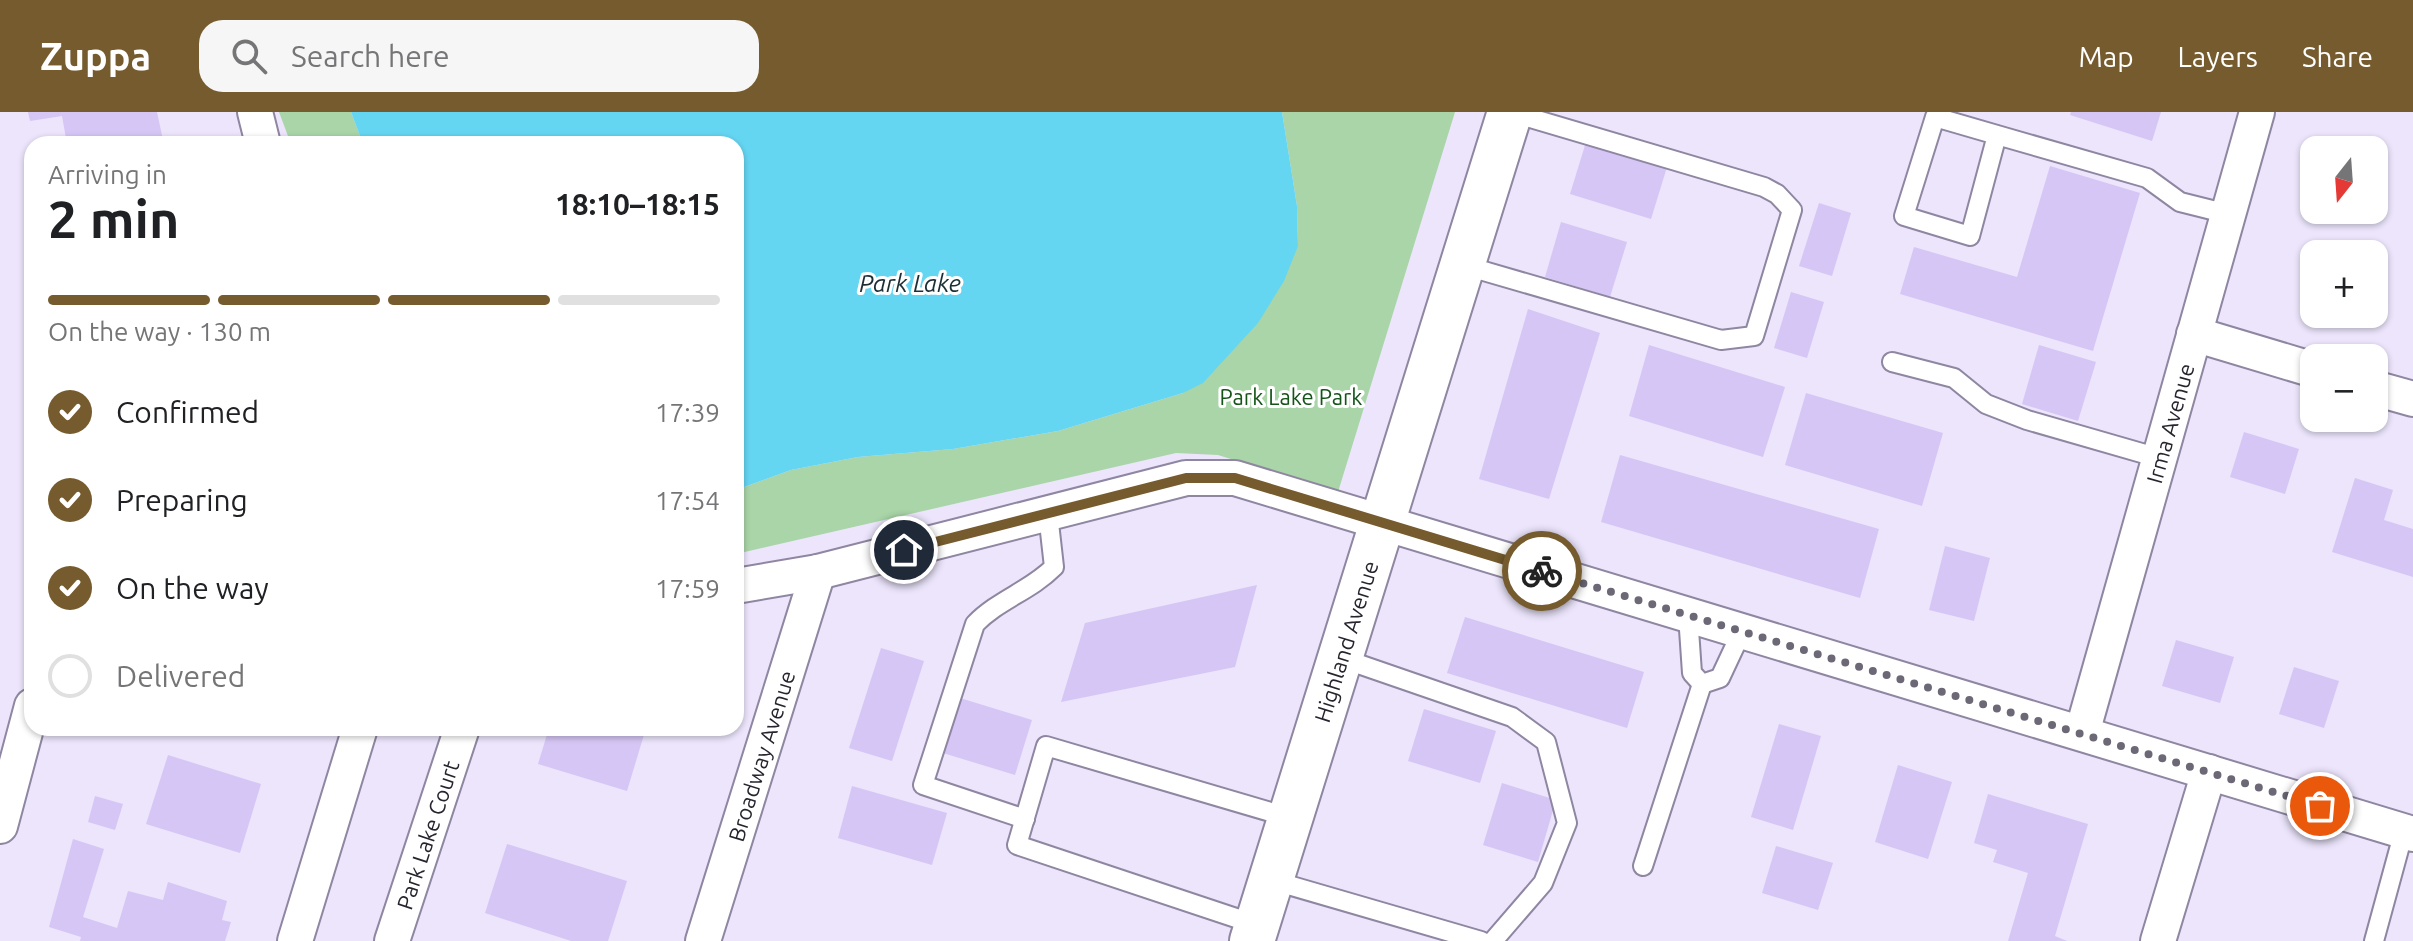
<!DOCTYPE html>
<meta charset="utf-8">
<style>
body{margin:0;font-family:Ubuntu,sans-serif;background:#f6f6f6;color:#202124;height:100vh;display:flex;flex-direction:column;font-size:30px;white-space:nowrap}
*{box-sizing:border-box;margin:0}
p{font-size:26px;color:#757577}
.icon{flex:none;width:44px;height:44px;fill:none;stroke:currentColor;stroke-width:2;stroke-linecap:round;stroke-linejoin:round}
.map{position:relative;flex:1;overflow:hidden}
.details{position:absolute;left:24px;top:24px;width:720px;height:600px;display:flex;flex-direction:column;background:#fff;border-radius:24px;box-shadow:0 2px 6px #0004}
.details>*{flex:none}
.needle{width:52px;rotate:197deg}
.tools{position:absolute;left:2300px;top:24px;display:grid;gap:16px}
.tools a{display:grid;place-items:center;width:88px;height:88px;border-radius:16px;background:#fff;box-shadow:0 2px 6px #0004;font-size:40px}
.pin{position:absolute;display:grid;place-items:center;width:68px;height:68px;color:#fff;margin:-34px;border:4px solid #fff;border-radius:50%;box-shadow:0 2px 8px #0007}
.courier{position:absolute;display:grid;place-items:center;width:80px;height:80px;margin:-40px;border:6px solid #755b2d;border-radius:50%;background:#fff;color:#222;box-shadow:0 2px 10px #0007}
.head em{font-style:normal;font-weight:700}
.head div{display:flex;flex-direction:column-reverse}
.head{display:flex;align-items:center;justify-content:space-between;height:136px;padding:0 24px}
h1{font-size:52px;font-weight:700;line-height:60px}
.bar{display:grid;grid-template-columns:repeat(4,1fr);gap:12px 8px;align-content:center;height:96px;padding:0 24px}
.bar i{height:10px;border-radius:6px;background:#e0e0e0}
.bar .selected{background:#755b2d}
.bar p{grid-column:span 4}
ol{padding:0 24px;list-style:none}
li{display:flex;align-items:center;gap:24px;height:88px}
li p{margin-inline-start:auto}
li .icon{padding:8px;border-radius:50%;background:#755b2d;color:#fff;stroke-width:4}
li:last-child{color:#757577}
li i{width:44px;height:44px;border:4px solid #e0e0e0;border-radius:50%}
header{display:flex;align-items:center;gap:48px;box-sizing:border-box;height:112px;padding:0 40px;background:#755b2d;color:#fff}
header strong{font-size:38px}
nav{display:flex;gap:44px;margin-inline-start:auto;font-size:28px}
.search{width:560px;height:72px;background:#f6f6f6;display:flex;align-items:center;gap:20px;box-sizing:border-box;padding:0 28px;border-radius:24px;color:#757577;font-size:30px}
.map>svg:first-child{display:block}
.green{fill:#a9d5a8}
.water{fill:#65d6f2}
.building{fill:#d6c6f5}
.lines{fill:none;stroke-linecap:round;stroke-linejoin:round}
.service-casing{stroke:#8f86a1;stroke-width:22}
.minor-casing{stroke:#8f86a1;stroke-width:38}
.tertiary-casing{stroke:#8f86a1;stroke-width:48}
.service{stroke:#fff;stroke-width:18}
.minor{stroke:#fff;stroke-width:34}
.tertiary{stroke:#fff;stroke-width:44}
.done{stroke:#6c6876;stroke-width:8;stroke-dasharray:0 14.4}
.route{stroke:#755b2d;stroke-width:10}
.labels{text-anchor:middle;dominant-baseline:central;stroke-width:6;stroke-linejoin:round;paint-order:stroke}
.park-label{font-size:22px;fill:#145418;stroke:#fff}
.street-label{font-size:22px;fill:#27242e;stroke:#fff}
.water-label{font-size:24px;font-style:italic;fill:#1b2f35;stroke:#fff}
</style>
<header>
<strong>Zuppa</strong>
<div class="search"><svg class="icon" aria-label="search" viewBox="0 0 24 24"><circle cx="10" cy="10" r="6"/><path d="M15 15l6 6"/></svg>Search here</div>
<nav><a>Map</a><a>Layers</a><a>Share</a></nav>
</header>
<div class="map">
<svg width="2413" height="829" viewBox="0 0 2413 829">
<rect width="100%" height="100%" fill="#ece5fc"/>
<!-- green -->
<g class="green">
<polygon points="279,0 351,0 363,32 291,32"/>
<polygon points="1282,0 1455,0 1338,380 1218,343 1176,341 736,442 736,378 791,358 858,345 953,337 1058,319 1183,281 1298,134 1297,94"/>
</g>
<!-- water -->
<polygon class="water" points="351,0 1282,0 1297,94 1298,134 1284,169 1258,211 1203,271 1183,281 1058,319 953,337 858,345 791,358 736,378 736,32 363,32"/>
<!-- building -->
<g class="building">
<polygon points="28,0 157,0 163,28 141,32 67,32 62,4 30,9"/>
<polygon points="2071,0 2161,0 2152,29 2070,3"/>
<polygon points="1586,30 1667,55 1651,107 1570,82"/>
<polygon points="2050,54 2140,81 2093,239 1900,182 1914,135 2017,165"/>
<polygon points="1819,91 1851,101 1832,164 1799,154"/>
<polygon points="1561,110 1627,130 1610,185 1545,165"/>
<polygon points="1791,180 1824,190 1807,246 1774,236"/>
<polygon points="1528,197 1600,221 1549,387 1479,367"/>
<polygon points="1649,233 1785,275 1763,345 1629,304"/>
<polygon points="2039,233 2096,250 2078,309 2022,292"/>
<polygon points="1806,281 1943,321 1922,394 1785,353"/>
<polygon points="2244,320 2299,337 2285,382 2230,365"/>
<polygon points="1620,343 1879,417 1860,486 1601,410"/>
<polygon points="2355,366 2393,378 2384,408 2413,417 2413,465 2332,440"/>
<polygon points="1945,434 1990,446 1974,509 1929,498"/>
<polygon points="1257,473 1235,555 1061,590 1085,511"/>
<polygon points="1465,505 1644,560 1627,616 1447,561"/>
<polygon points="2176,528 2234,545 2220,591 2162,574"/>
<polygon points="881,536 924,549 892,649 849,636"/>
<polygon points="2294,555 2339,569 2324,616 2279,602"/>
<polygon points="960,586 1032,608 1015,663 943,641"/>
<polygon points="1424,597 1496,619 1480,671 1408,649"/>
<polygon points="1779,612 1821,624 1793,718 1751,705"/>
<polygon points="549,616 646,616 627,679 538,652"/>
<polygon points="168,643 261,672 240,741 146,712"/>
<polygon points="1898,653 1952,670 1928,747 1875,730"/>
<polygon points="1502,671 1556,688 1538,750 1483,733"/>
<polygon points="852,674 947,701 932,753 838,726"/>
<polygon points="1988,682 2088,712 2055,824 2067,829 2008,829 2028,761 1993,750 1997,738 1974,731"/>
<polygon points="95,684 123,692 115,718 88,710"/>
<polygon points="73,727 104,737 83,805 117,816 128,779 163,788 168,770 227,789 222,808 231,810 225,829 80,829 81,825 49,815"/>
<polygon points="507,732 627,769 608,829 571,829 485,801"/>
<polygon points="1776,734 1833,751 1818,798 1762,781"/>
</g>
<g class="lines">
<!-- service casing -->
<g class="service-casing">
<g id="service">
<polyline points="1997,23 1935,5 1904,104 1970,124 1997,23 2147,66 2180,90 2228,102"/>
<polyline points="1463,153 1721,228 1754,224 1792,98 1777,82 1764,75 1510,0"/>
<polyline points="1892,250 1954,266 1986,292 2027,308 2159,346"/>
<polyline points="1688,503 1692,561 1702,572 1720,566 1742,519"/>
<polyline points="1341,546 1512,605 1546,630 1567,711 1543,771 1493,829"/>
<path d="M 1025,707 L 923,673 L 975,512 C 998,488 1030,479 1054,455 L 1048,402"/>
<polyline points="1643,754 1702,572"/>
<polyline points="1271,768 1481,829"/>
<polyline points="1257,813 1017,733 1046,634 1291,706"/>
<polyline points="2374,829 2404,719"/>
</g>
</g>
<!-- minor casing -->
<g class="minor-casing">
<g id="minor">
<polyline points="255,0 263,32"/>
<polyline points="2194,222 2314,258"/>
<polyline points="2374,276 2413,287"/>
<polyline points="736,474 818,460 1186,366 1235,366 2413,722"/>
<path id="s1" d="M 2082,621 L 2257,0"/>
<polyline points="0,714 32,594"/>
<polyline points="295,829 360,616"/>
<path id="s2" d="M 392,829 L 462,616"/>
<path id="s3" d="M 703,829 L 818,460"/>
<polyline points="2158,829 2209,660"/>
</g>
</g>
<!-- tertiary casing -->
<g class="tertiary-casing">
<g id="tertiary">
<path id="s4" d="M 1252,829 L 1510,0"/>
</g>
</g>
<!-- service -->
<use href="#service" class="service"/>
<!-- minor -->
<use href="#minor" class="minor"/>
<!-- tertiary -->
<use href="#tertiary" class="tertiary"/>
</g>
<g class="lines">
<!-- done -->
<polyline class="done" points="1542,459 2320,694"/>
<!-- route -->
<polyline class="route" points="904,438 1186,366 1235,366 1542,459"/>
</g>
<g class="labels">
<!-- park labels -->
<g class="park-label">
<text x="1291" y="284">Park Lake Park</text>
</g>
<!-- street labels -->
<g class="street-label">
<text stroke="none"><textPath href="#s1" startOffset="322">Irma Avenue</textPath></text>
<text stroke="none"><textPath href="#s4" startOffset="314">Highland Avenue</textPath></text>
<text stroke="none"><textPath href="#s3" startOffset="194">Broadway Avenue</textPath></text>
<text stroke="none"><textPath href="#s2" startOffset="112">Park Lake Court</textPath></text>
</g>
<!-- water labels -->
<g class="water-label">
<text x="910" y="171">Park Lake</text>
</g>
</g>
</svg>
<div class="tools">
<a><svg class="needle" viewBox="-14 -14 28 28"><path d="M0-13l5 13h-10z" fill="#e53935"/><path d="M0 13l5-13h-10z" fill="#757577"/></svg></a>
<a>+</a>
<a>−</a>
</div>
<div class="pin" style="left:2320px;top:694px;background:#ea580c"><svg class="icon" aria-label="bag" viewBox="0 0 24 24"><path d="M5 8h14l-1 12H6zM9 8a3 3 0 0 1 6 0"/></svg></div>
<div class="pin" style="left:904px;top:438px;background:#1f2937"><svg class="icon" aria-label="home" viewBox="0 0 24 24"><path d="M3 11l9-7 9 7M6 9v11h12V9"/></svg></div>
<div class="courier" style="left:1542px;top:459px"><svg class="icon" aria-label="bike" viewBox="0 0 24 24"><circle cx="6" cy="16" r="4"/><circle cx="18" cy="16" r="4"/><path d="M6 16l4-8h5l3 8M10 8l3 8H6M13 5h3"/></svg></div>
<section class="details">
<div class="head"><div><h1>2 min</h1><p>Arriving in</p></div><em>18:10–18:15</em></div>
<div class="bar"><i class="selected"></i><i class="selected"></i><i class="selected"></i><i></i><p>On the way · 130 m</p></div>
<ol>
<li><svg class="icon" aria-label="check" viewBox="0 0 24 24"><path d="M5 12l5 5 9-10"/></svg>Confirmed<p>17:39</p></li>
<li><svg class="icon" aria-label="check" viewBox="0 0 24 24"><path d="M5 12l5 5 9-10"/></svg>Preparing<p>17:54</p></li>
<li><svg class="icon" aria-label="check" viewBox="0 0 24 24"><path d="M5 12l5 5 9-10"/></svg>On the way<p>17:59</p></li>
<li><i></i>Delivered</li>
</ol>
</section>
</div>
